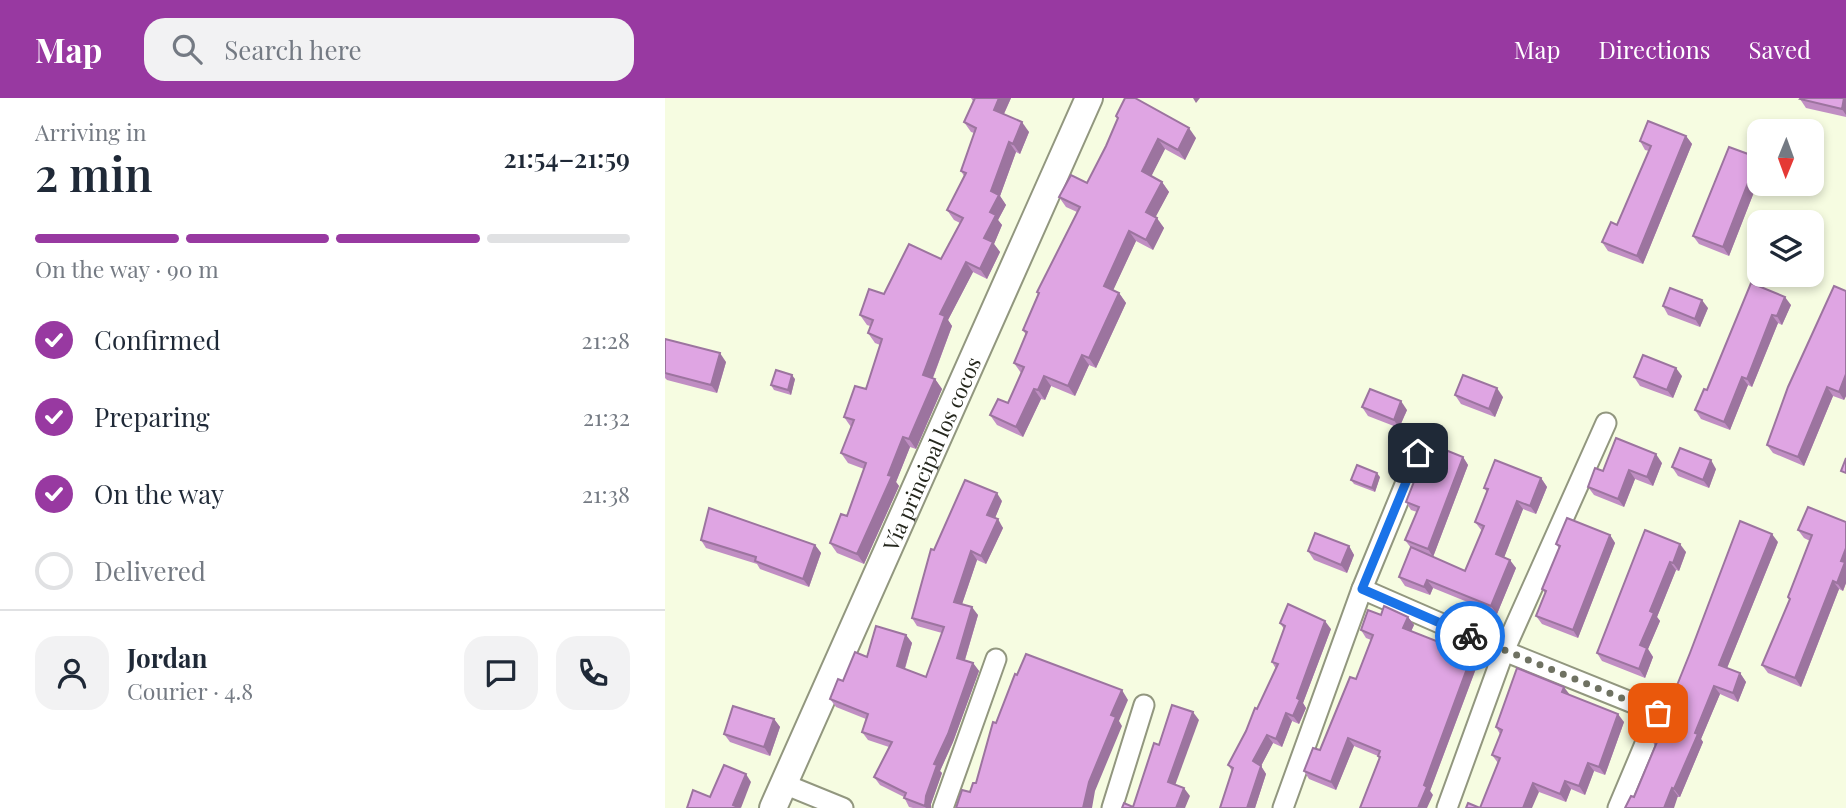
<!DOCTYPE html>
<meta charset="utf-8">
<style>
body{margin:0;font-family:"Playfair Display",serif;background:#f2f2f3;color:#1f2937;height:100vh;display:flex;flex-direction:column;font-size:26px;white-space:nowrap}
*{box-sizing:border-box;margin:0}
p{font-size:23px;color:#747a83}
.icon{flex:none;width:38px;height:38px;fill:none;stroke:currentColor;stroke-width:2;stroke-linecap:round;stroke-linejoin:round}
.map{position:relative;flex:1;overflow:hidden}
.panel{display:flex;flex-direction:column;background:#fff;width:665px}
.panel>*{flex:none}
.needle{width:46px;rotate:181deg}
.buttons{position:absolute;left:1082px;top:21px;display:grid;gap:14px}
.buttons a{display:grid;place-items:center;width:77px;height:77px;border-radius:14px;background:#fff;box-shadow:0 4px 10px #0003;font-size:35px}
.pin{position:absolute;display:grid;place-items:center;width:60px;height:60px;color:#fff;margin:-30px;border-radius:14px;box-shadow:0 4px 10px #0006}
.courier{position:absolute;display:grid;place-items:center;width:70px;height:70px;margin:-35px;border:5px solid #1a73e8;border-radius:50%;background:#fff;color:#222;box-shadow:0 2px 9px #0007}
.summary em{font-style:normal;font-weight:600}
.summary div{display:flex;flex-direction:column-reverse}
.summary{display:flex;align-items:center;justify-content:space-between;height:119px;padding:0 35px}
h1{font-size:46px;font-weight:600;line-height:52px}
.bar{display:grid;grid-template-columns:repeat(4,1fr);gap:10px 7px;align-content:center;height:84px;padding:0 35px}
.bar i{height:9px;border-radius:5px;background:#e0e1e3}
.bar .on{background:#9839a1}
.bar p{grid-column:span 4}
.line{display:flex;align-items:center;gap:18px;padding:0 35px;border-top:2px solid #e0e1e3}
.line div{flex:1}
.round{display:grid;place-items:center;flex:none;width:74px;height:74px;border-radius:21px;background:#f2f2f3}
ol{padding:0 35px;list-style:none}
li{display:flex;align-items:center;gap:21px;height:77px}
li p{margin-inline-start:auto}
li .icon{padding:7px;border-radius:50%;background:#9839a1;color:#fff;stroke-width:4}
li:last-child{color:#747a83}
li i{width:38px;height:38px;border:4px solid #e0e1e3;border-radius:50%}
header{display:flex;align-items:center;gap:42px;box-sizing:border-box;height:98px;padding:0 35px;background:#9839a1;color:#fff}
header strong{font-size:33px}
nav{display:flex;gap:38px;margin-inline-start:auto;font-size:24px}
.search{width:490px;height:63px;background:#f2f2f3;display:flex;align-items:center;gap:18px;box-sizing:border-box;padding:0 24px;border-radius:21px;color:#747a83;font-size:26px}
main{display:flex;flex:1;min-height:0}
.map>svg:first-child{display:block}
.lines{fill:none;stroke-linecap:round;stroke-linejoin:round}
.street-casing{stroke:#92977f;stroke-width:23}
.secondary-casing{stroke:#92977f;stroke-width:30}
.street{stroke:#fff;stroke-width:19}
.secondary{stroke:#fff;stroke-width:26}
.wall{fill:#c08ec3}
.shaded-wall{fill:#9c749f}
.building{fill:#dfa5e3;stroke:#9c749f;stroke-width:2}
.done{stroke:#6f7262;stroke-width:7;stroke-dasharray:0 12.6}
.route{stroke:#1a73e8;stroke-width:9}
.labels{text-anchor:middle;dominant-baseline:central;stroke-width:5;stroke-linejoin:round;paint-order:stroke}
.street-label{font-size:21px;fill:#26281e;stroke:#fff}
</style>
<header>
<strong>Map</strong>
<div class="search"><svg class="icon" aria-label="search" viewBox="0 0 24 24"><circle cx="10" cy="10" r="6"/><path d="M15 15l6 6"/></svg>Search here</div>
<nav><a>Map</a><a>Directions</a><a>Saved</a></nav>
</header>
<main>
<section class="panel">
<div class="summary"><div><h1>2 min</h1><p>Arriving in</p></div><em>21:54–21:59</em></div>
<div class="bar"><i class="on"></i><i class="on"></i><i class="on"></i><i></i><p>On the way · 90 m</p></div>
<ol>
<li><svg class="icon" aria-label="check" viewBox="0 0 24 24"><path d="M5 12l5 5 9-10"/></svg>Confirmed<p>21:28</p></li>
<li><svg class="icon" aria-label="check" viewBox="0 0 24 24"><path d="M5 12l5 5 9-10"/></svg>Preparing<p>21:32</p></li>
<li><svg class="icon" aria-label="check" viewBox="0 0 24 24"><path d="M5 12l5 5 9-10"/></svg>On the way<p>21:38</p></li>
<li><i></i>Delivered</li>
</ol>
<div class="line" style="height:126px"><a class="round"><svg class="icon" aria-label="person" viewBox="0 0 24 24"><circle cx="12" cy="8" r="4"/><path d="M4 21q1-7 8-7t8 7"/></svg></a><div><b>Jordan</b><p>Courier · 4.8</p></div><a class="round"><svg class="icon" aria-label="chat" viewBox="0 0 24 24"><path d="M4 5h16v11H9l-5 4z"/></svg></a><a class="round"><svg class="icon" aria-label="phone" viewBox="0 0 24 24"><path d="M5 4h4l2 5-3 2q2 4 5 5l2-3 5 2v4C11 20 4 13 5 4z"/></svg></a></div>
</section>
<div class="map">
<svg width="1181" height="710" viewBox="0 0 1181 710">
<rect width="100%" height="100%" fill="#f6fce1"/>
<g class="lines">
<!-- street casing -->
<g class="street-casing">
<g id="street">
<polyline points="697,491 839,553 993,615 953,710"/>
<polyline points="119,686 178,710"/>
<polyline points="278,710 331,561"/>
<polyline points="447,710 479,607"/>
<polyline points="618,710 697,491 753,355"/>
<polyline points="782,710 839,553 941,325"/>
</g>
</g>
<!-- secondary casing -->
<g class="secondary-casing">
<g id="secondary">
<path id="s1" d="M 108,710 L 424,0"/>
</g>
</g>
<!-- street -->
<use href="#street" class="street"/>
<!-- secondary -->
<use href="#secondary" class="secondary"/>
</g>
<!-- wall -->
<g class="wall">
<polygon points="306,0 346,0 339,16 364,34 355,56 351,54 335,98 341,107 333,122 337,127 329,146 335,154 322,181 308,174 283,222 287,228 268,280 270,281 277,291 251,351 245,349 231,384 234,388 199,466 172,455 165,445 182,418 199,371 183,365 176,355 186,329 179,319 201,291 215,247 210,245 203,235 205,228 202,227 195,217 219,196 276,161 295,125 289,122 282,112 299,78 296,73 309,35 306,34 299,24 308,3"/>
<polygon points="1181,0 1181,19 1141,10 1135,1"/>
<polygon points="451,18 531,40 520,62 500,51 486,78 497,84 504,94 490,119 499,130 488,152 471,143 448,192 454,195 461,205 431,270 424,267 410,298 386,288 380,302 376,301 358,339 332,327 325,317 343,305 356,275 349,265 361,237 358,232 373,196 372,194 412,114 401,109 394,99 422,85 441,48 453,21"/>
<polygon points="1021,38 1027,46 978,166 943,153 937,144 952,127 984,53 980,52 975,43"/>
<polygon points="1094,60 1094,86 1095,86 1091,95 1089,94 1064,158 1034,146 1028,138"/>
<polygon points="1086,185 1126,207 1117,227 1113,225 1087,289 1083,287 1065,332 1036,321 1030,312 1042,292"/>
<polygon points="1181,193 1181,298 1179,302 1168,298 1139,368 1108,355 1102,347"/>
<polygon points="998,208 1043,210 1035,229 1003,217"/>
<polygon points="0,241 61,264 52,295 2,282 0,280"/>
<polygon points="1017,278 1008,300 975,288 969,279"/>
<polygon points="130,281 126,297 109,292 106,287"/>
<polygon points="790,297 838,299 830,319 796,306"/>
<polygon points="697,309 742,312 734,330 703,318"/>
<polygon points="798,359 803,367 768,459 800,473 817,433 810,424 822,394 819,390 876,380 882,389 871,416 858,411 839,459 851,470 832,516 768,490 765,497 740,488 734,479 746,450 740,442 752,414 746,412 741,404 768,377"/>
<polygon points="997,365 988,388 970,381 959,409 929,397 923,389 938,373"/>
<polygon points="1007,369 1051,371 1044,390 1013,378"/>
<polygon points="715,379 710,394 689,386 686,382"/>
<polygon points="337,403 330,420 338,430 321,466 312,462 297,506 313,517 300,562 308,565 314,573 288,644 275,673 277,675 266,706 266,710 248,710 244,709 239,699 215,687 209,679 224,649 203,642 197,634 201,621 171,609 165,601 178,583 202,559 241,537 247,545 240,571 261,579 277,535 252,528 247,520 269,452"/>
<polygon points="1181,424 1181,485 1178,493 1174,491 1136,589 1103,575 1097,567 1125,502 1123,499 1145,443 1139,440 1133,432"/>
<polygon points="980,432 1021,454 1014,473 1011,472 992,519 995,523 983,551 988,559 980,580 937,563 932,555"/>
<polygon points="945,437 950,445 913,540 877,526 871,518 880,495 877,491 894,450 891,446"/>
<polygon points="36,442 150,447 156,455 144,489 95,471 92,466 41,450"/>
<polygon points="1113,444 1062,570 1075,575 1081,584 1073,604 1055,596 1036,641 1038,644 1015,699 969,699 990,648 987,642"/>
<polygon points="684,448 689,457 682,475 649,462 643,453"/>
<polygon points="716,517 743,519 749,527 746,533 813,565 765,693 768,697 714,661 713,658 689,648 671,692 644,681 639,673 655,652 691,581 706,542 701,540 696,532"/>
<polygon points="615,525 666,531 638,605 641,610 634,626 627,623 617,649 608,645 596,668 601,676 590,710 555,710 567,673 563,667 592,611 611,571 607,564 619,531"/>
<polygon points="905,597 959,624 940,677 929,673 920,697 906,691 901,704 874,694 833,665 827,657 835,636 831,629"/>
<polygon points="109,621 115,629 105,658 65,644 59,636"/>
</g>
<!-- shaded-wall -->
<g class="shaded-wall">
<polygon points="334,0 346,0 336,22 329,12"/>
<polygon points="528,0 535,0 531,5"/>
<polygon points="1179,0 1181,0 1181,17 1177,11"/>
<polygon points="357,24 364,34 355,56 348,46"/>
<polygon points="524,30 531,40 520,62 513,52"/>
<polygon points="1021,38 1027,46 978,166 972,158"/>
<polygon points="493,41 500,51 484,83 477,73"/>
<polygon points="344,44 351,54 335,98 341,107 333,122 337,127 329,146 335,154 322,181 315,171 319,140 325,114 326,93"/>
<polygon points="1094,65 1094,86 1095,86 1091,95 1085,86"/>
<polygon points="497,84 504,94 488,124 481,114"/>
<polygon points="1083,85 1089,94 1064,158 1058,149"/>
<polygon points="492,120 499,130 488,152 481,142"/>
<polygon points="464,133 471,143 446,197 439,188"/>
<polygon points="301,164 308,174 283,222 287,228 265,287 258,277 275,216"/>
<polygon points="454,195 461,205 431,270 424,260"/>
<polygon points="1120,199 1126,207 1117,227 1112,218"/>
<polygon points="1037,202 1043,210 1035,229 1030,221"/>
<polygon points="1107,217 1113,225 1087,289 1082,281"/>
<polygon points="55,255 61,264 52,295 46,287"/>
<polygon points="417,257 424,267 410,298 403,288"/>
<polygon points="1011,270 1017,278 1008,300 1002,292"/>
<polygon points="1181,276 1181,298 1179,302 1174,294"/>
<polygon points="127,277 130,281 126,297 123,292"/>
<polygon points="379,278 386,288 380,302 373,292"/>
<polygon points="1077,279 1083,287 1065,332 1059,324"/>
<polygon points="270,281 277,291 251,351 244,341"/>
<polygon points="1162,289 1168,298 1139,368 1133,359"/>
<polygon points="832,290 838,299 830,319 824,311"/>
<polygon points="369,291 376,301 358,339 351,329"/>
<polygon points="736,303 742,312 734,330 729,322"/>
<polygon points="238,339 245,349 231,384 234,388 199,466 192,456"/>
<polygon points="991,356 997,365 988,388 982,379"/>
<polygon points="798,359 803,367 768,459 763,451"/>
<polygon points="1046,362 1051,371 1044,390 1038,382"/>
<polygon points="964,372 970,381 959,409 953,401"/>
<polygon points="712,375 715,379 710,394 707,390"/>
<polygon points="876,380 882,389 871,416 865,408"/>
<polygon points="332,395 337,403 328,425 322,417"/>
<polygon points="852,403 858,411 837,465 831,456"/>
<polygon points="333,421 338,430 321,466 316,458"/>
<polygon points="1107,436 1113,444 1060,575 1054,567"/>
<polygon points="945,437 950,445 913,540 908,532"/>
<polygon points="1015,446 1021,454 1014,473 1008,465"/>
<polygon points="150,447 156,455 144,489 138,481"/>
<polygon points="684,448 689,457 682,475 676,467"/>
<polygon points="1181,450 1181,485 1178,493 1172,485 1176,463"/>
<polygon points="306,453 312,462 295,512 289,504"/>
<polygon points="845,462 851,470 832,516 826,508"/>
<polygon points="1005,464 1011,472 992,519 995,523 983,551 988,559 980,580 974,571 975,547 985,513"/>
<polygon points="762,482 768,490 765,497 759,489"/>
<polygon points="1168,483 1174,491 1136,589 1130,580"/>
<polygon points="307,509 313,517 298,568 292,560"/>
<polygon points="743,519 749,527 744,538 738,530"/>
<polygon points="660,523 666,531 638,605 641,610 634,626 628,618 632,600"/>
<polygon points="241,537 247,545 238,576 232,568"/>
<polygon points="807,557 813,565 765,693 768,697 762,710 753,710 759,687"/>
<polygon points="308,565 314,573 288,644 275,673 277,675 266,706 266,710 261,710 260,708 261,698 269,666"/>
<polygon points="1075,575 1081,584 1073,604 1068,595"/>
<polygon points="1049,588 1055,596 1036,641 1038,644 1015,699 1009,691"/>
<polygon points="899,589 905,597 897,594"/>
<polygon points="457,592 463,602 454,623 457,628 430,693 427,710 418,710 424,684 446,617"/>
<polygon points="528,614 534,622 508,693 503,684"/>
<polygon points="621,615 627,623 617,649 611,641"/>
<polygon points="953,616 959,624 940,677 934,669"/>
<polygon points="109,621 115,629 105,658 99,649"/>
<polygon points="602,637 608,645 596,668 601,676 590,710 582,710 588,663"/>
<polygon points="683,640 689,648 671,692 666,684"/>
<polygon points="923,665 929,673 920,697 914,688"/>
<polygon points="81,676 86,684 76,710 68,707"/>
<polygon points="900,683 906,691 901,704 895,696"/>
<polygon points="868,685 874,694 867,710 858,710"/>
<polygon points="519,690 525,698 520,710 511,710"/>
<polygon points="1007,690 1013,698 1009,710 999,710"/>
</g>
<!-- building -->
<g class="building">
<polygon points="310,0 334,0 329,12 357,24 348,46 344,44 326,93 334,97 325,114 331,117 319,140 328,144 315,171 301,164 275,216 280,218 258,277 270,281 244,341 238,339 223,377 227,378 192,456 165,445 176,416 182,418 201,365 176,355 189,322 179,319 190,288 201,291 217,241 203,235 208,222 195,217 204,191 219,196 244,146 276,161 298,120 282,112 301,75 296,73 311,30 299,24"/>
<polygon points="460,0 470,0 524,30 513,52 493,41 477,73 497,84 481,114 492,120 481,142 464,133 439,188 454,195 424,260 417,257 403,288 379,278 373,292 369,291 351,329 325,317 333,301 343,305 359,269 349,265 362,234 358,232 374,195 372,194 415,109 394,99 406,77 422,85 441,48 453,20 451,18"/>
<polygon points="1136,0 1179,0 1177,11 1135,1"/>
<polygon points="983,23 1021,38 972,158 937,144 946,124 952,127 986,48 975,43"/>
<polygon points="1064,49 1094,60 1094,65 1085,86 1083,85 1058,149 1028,138"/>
<polygon points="1086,185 1120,199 1112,218 1107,217 1082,281 1077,279 1059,324 1030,312 1039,291 1042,292"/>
<polygon points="1169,188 1181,193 1181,276 1174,294 1162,289 1133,359 1102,347 1123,289"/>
<polygon points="1005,190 1037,202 1030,221 998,208"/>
<polygon points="0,241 55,255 46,287 0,275"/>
<polygon points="978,257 1011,270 1002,292 969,279"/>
<polygon points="111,272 127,277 123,292 106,287"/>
<polygon points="798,277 832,290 824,311 790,297"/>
<polygon points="705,291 736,303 729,322 697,309"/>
<polygon points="951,340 991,356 982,379 964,372 953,401 923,389 930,370 938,373"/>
<polygon points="1015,350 1046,362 1038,382 1007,369"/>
<polygon points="778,351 798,359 763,451 740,442 754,409 741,404 754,371 768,377"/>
<polygon points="1181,360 1181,375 1176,373"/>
<polygon points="830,362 876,380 865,408 852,403 831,456 845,462 826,508 762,482 759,489 734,479 746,449 800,473 819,428 810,424 823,391 819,390"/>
<polygon points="692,367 712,375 707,390 686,382"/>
<polygon points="300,382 332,395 322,417 333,421 316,458 306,453 289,504 307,509 292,560 308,565 283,636 269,666 272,667 261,698 260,708 239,700 241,695 209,679 227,644 197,634 203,616 165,601 173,581 178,583 190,554 202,559 211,528 241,537 232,568 261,579 279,529 247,520 266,451 269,452"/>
<polygon points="1143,409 1181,424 1181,450 1176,463 1180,464 1172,485 1168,483 1130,580 1097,567 1125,501 1123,499 1147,437 1133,432"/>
<polygon points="44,410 150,447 138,481 90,463 91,459 36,442"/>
<polygon points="902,420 945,437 908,532 871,518 881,493 877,491 895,448 891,446"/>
<polygon points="1075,423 1107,436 1054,567 1075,575 1068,595 1049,588 1030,635 1033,636 1009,691 1007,690 999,710 960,710 966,698 969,699 992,644 987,642 995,621 998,622 1025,555"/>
<polygon points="980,432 1015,446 1008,465 1005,464 985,513 989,515 975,547 982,550 974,571 932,555"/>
<polygon points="650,435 684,448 676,467 643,453"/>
<polygon points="623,506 660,523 632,600 635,602 628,618 621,615 611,641 602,637 588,663 596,668 582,710 555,710 568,670 563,667 581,633 590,610 592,611 613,566 607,564 620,528 615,525"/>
<polygon points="719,508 743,519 738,530 807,557 759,687 762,689 753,710 695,710 715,659 713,658 715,653 683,640 666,684 639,673 648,650 655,652 685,579 691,581 708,537 696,532 703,512 716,517"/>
<polygon points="361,556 457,592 446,617 451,619 424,684 418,710 291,710 297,692 305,694 308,685 311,685 328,624 331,625 350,576 352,577"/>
<polygon points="852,570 899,589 897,594 953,616 934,669 923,665 914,688 900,683 895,696 868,685 858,710 815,710 835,660 827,657 837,632 831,629"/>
<polygon points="507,607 528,614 503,684 519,690 511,710 457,710 459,705 468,709 489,645 494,647"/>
<polygon points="68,608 109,621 99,649 59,636"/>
<polygon points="59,667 81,676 68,707 75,710 22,710 28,692 45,699"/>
<polygon points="803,705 815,710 801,710"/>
</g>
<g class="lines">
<!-- done -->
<polyline class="done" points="805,538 993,615"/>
<!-- route -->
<polyline class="route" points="753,355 697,491 805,538"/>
</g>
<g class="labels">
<!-- street labels -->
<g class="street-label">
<text stroke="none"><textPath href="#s1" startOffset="388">Vía principal los cocos</textPath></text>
</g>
</g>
</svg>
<div class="buttons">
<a><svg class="needle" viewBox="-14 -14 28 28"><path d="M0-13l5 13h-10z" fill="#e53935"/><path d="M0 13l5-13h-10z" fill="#747a83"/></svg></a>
<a><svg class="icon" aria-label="layers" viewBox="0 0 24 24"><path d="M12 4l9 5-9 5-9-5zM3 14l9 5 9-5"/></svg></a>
</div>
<div class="pin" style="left:993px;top:615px;background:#ea580c"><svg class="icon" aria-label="bag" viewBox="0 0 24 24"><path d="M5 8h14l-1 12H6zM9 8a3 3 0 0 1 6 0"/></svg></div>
<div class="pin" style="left:753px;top:355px;background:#1f2937"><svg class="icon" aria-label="home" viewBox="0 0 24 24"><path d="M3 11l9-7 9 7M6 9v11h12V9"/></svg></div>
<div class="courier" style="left:805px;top:538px"><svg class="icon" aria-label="bike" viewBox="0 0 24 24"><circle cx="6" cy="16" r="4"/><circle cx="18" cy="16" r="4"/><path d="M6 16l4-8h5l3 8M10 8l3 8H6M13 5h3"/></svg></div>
</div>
</main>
